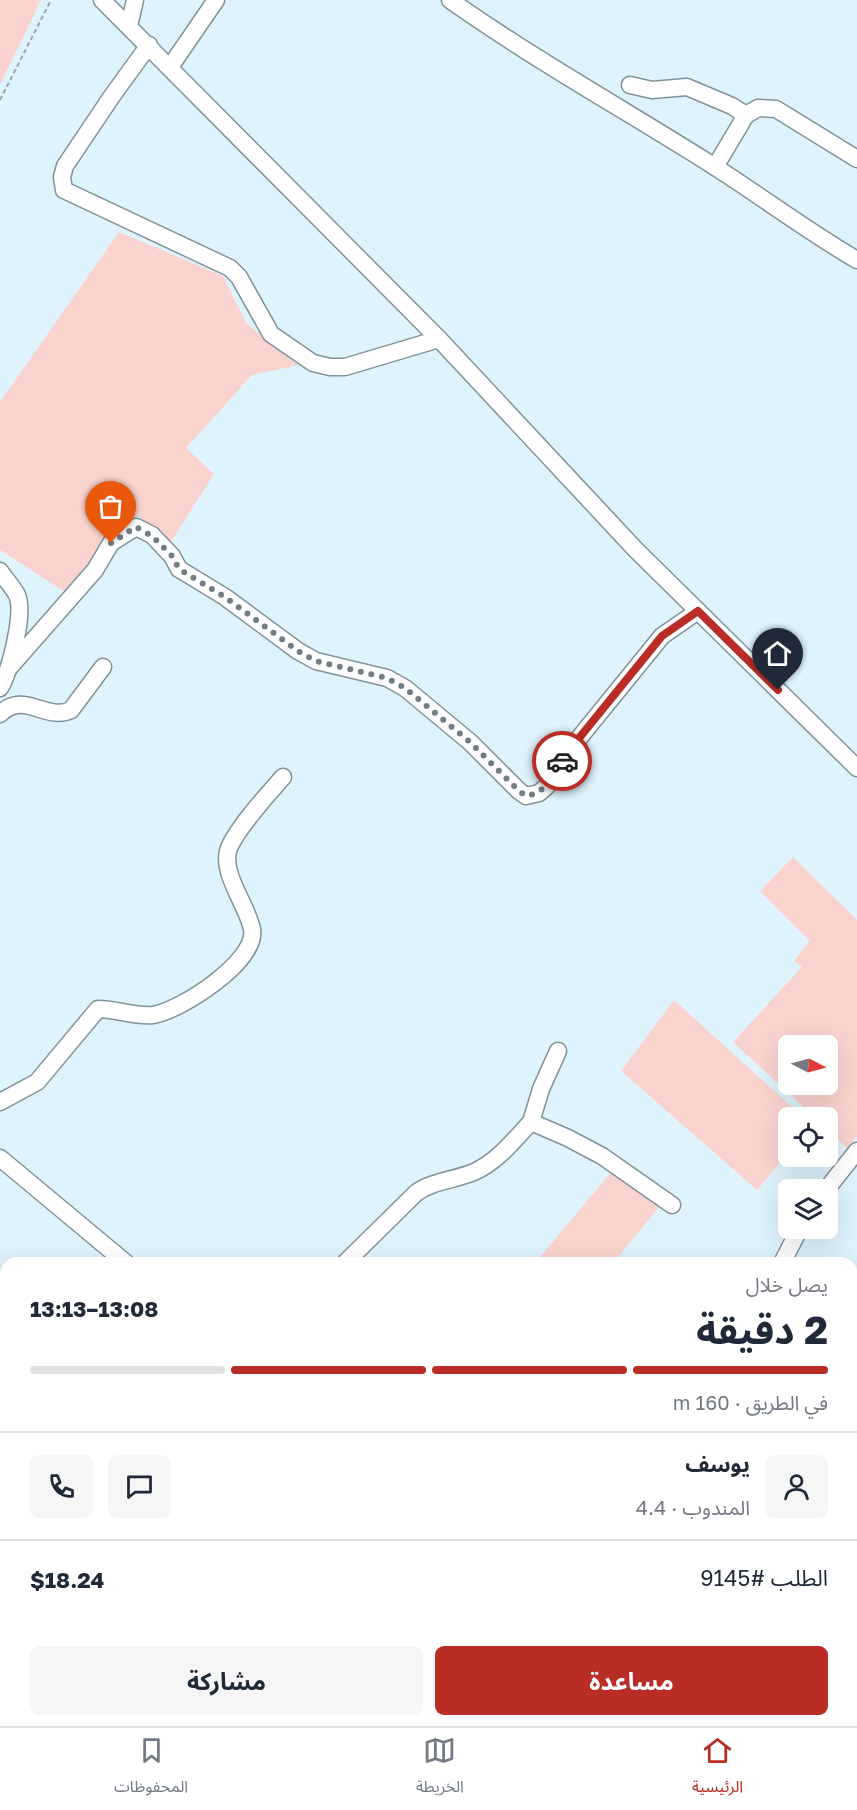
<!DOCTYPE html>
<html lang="ar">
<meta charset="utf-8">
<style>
body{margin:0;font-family:"Golos Text","Noto Sans Arabic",sans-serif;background:#f6f6f7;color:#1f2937;direction:rtl;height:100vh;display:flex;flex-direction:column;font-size:22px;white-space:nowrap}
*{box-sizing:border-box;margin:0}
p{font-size:20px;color:#747a83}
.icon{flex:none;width:33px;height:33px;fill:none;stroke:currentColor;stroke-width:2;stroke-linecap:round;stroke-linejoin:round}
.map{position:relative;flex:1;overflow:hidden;direction:ltr}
.drawer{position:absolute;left:0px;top:1257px;width:858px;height:470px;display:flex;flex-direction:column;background:#fff;border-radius:18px 18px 0 0;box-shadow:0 6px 24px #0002;direction:rtl}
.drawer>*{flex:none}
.needle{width:39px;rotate:96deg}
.fabs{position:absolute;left:778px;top:1035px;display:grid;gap:12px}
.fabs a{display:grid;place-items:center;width:60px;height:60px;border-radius:9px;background:#fff;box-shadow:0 6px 24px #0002;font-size:30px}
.pin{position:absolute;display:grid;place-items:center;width:51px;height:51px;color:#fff;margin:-62px -26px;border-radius:50% 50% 50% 0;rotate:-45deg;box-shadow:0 0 6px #0007}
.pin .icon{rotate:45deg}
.courier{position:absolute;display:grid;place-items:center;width:60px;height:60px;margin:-30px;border:4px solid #ba2c26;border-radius:50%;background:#fff;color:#222;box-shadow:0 2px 8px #0007}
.head em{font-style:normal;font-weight:700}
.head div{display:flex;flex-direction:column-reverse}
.head{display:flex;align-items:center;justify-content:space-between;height:102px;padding:0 30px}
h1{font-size:39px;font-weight:700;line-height:45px}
.bar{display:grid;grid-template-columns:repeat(4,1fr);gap:9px 6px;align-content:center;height:72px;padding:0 30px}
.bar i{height:8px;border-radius:4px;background:#e0e1e3}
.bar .selected{background:#ba2c26}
.bar p{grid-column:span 4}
.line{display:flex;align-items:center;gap:15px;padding:0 30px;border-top:2px solid #e0e1e3}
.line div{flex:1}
.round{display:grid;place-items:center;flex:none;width:63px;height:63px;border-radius:9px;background:#f6f6f7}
.cta{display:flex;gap:12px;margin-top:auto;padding:12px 30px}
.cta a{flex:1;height:69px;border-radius:9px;background:#ba2c26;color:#fff;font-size:24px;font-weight:700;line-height:69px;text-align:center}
.cta a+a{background:#f6f6f7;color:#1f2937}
.tab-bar{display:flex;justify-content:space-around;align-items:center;height:84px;border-top:2px solid #e0e1e3;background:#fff;font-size:16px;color:#747a83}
.tab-bar a{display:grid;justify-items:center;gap:3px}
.tab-bar .selected{color:#ba2c26}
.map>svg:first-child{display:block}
.green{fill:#fbd3ce;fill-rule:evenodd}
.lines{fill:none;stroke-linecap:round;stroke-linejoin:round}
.service-casing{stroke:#80939b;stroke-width:10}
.minor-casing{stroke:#80939b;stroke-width:19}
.path{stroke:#98a7ae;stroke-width:2;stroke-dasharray:4.5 3;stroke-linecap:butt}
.service{stroke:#fff;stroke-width:8}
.minor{stroke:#fff;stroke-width:16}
.done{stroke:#727e83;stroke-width:6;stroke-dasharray:0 10.8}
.route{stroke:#ba2c26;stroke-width:8}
</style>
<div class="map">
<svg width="857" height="1726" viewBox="0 0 857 1726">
<rect width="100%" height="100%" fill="#dff3fd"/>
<!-- green -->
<g class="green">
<polygon points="0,0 41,0 0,85"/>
<polygon points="119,232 223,276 246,323 298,365 252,375 186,448 214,474 169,545 137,515 73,597 0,550 0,402"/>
<path d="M 793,857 L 857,920 L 857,1137 L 847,1148 L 828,1130 L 828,1118 L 814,1117 L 733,1042 L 802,967 L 794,961 L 810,941 L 760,891 ZM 789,1046 L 828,1046 L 828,1084 L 789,1084 Z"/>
<polygon points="674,1000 803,1117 789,1118 789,1152 757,1190 621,1071"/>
<polygon points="613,1170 661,1205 613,1263 535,1263"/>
</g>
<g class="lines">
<!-- service casing -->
<g class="service-casing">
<g id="service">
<polyline points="231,1726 234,1720"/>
<polyline points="388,1726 393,1720"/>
</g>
</g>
<!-- minor casing -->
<g class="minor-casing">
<g id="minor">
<polyline points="102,0 439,339 635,549 857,768"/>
<path d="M 450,0 C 535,60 625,110 712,165 C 761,196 807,231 857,260"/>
<polyline points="129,26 135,0"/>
<polyline points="149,45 112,96 65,166 62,177 64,190 230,268 239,277 271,334 313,363 330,367 345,367 439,339"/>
<polyline points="170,67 216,0"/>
<polyline points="630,85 652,90 687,87 732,106 746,115 715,167"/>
<polyline points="746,115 758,108 776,109 857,159"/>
<path d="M 0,571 C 5,579 13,587 17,595 C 25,613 10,671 0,688"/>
<polyline points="9,668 95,570 111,543 136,527 152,535 172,556 179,569 225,597 298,651 316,661 387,678 405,688 470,742 519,791 526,796 539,793 547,786 571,748 662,636 698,611"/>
<path d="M 0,714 C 24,690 46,722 71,710 L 103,667"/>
<path d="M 0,1102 L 37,1082 L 98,1009 C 116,1009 136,1017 153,1015 C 180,1011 258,961 252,929 C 247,905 222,875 228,851 C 234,831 269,793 283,777"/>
<polyline points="531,1122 541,1089 558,1051"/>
<polyline points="0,1158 126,1263"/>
<polyline points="826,1190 857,1151"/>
<path d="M 345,1263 L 416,1193 C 432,1181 455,1180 474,1172 C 497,1162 514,1140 531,1122 L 568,1138 L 602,1156 L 672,1205"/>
<polyline points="782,1263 800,1228"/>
<polyline points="852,1404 857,1408"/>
<polyline points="0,1541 6,1533"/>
<polyline points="852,1639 857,1651"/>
<polyline points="621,1720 633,1726"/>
</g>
</g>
<!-- path -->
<polyline class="path" points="0,100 51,0"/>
<!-- service -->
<use href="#service" class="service"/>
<!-- minor -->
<use href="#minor" class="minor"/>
</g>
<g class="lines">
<!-- done -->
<path class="done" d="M 111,543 L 136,527 L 152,536 L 172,556 L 179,569 L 225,597 L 298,651 L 316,661 L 387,678 L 405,688 L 470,742 L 519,791 L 526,796 C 547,792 552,778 562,761"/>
<!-- route -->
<polyline class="route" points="562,761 571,748 662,636 698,611 778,690"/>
</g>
</svg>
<div class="fabs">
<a><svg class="needle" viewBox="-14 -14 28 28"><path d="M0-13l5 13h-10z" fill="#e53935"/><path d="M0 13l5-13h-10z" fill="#747a83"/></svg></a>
<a><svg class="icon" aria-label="locate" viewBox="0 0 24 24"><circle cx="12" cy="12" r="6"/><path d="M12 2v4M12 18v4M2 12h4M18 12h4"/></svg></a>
<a><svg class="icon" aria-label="layers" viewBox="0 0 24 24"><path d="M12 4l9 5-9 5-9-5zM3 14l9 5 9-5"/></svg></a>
</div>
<div class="pin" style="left:111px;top:543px;background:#ea580c"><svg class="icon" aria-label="bag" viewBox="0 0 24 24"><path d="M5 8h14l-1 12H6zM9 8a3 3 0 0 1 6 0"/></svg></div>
<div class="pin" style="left:778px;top:690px;background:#1f2937"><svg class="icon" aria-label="home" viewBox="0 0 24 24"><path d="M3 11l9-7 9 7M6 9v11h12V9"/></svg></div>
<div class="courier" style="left:562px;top:761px"><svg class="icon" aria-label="car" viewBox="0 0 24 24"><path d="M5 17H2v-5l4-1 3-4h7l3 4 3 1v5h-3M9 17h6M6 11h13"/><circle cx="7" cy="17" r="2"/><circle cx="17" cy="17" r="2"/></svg></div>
<section class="drawer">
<div class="head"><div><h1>2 دقيقة</h1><p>يصل خلال</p></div><em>13:08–13:13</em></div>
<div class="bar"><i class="selected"></i><i class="selected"></i><i class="selected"></i><i></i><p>في الطريق · 160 m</p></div>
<div class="line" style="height:108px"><a class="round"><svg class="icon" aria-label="person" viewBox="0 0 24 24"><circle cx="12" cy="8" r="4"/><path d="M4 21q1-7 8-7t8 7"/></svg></a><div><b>يوسف</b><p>المندوب · 4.4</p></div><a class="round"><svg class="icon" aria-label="chat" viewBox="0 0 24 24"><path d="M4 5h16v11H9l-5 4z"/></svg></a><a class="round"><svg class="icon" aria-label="phone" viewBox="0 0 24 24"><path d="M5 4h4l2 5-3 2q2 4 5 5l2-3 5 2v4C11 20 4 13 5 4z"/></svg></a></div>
<div class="line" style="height:78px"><div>الطلب #9145</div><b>$18.24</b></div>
<div class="cta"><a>مساعدة</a><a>مشاركة</a></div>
</section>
</div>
<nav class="tab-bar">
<a class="selected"><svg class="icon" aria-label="home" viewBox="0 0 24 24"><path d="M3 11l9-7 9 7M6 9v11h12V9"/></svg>الرئيسية</a>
<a><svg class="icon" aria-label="map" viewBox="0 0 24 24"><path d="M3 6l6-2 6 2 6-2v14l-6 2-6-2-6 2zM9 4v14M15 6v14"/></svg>الخريطة</a>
<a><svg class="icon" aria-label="saved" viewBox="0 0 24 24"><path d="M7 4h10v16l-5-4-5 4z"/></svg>المحفوظات</a>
</nav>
